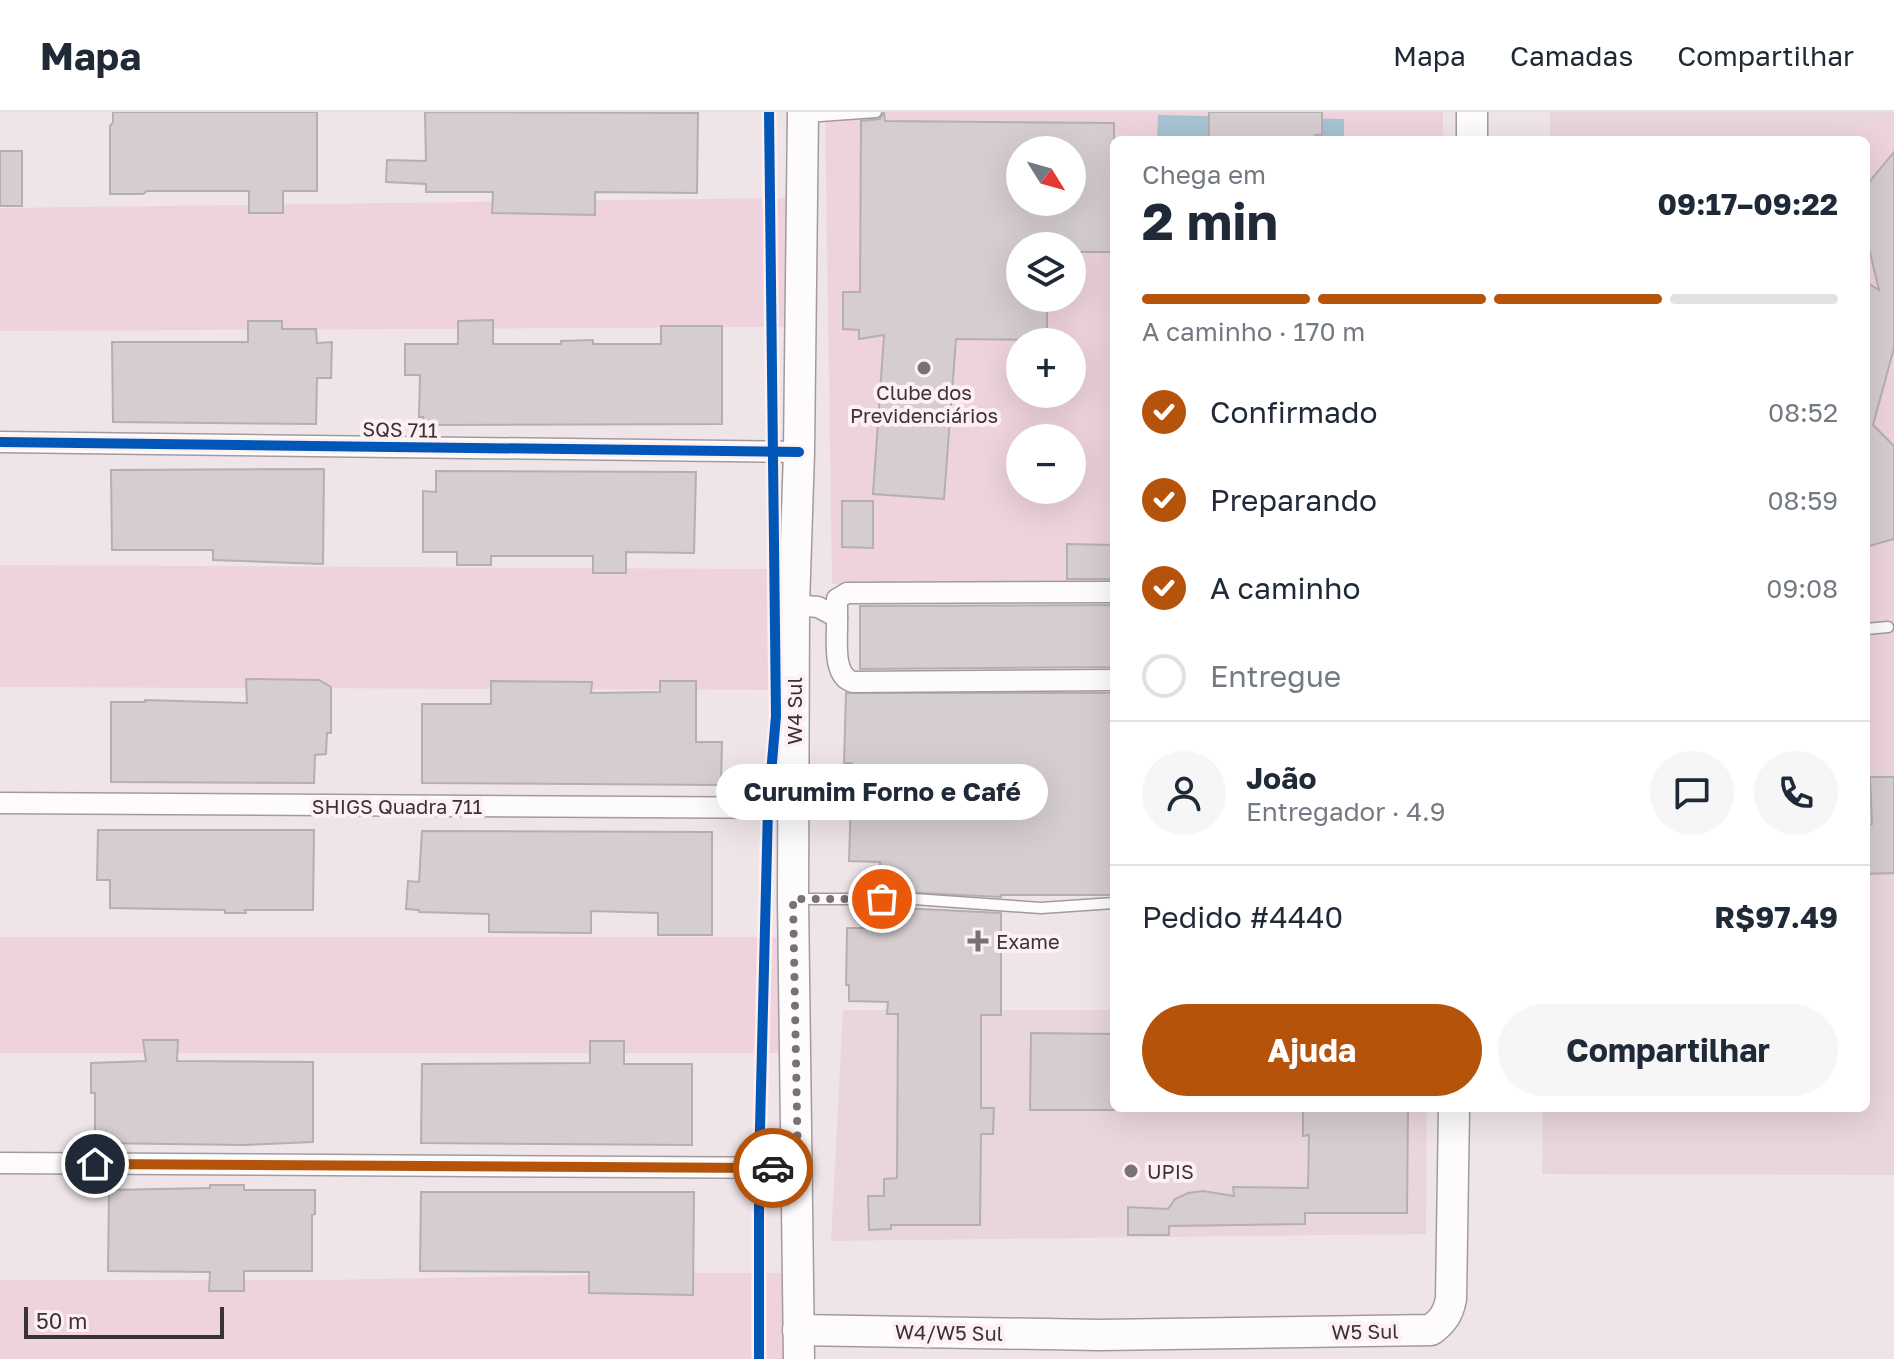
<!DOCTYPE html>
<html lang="pt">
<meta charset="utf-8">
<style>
body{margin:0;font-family:"Golos Text",sans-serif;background:#f6f6f7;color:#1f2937;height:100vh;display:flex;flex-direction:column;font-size:30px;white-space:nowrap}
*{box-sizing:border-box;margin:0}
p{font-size:26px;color:#747a83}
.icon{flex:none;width:44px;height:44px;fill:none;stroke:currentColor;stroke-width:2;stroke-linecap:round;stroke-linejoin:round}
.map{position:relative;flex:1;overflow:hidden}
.sheet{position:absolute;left:1110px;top:24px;width:760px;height:976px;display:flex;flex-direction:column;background:#fff;border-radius:12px;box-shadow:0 8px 32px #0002}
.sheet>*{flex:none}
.needle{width:52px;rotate:127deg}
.controls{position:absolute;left:1006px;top:24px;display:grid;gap:16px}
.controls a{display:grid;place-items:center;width:80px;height:80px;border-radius:50%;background:#fff;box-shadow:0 8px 32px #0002;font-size:40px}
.scale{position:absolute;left:24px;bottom:20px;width:200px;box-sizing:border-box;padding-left:8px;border:4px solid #393335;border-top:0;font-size:22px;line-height:28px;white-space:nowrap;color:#393335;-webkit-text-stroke:6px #feeff3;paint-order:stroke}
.pin{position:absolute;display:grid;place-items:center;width:68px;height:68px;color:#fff;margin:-34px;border:4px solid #fff;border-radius:50%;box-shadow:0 2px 8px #0007}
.courier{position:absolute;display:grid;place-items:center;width:80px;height:80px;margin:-40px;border:6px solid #b45309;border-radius:50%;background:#fff;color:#222;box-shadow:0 2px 10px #0007}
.bubble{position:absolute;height:56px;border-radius:28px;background:#fff;box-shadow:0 8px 32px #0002;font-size:26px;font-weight:700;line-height:56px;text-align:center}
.head em{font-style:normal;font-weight:700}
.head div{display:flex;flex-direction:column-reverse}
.head{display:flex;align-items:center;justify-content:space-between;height:136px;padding:0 32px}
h1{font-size:52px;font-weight:700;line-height:60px}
.bar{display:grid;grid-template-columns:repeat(4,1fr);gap:12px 8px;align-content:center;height:96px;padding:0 32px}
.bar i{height:10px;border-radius:6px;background:#e0e1e3}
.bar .on{background:#b45309}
.bar p{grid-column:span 4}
.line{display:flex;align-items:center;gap:20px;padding:0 32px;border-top:2px solid #e0e1e3}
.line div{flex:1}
.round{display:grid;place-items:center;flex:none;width:84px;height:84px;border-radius:42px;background:#f6f6f7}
ol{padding:0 32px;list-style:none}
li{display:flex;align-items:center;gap:24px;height:88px}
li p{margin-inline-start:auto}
li .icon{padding:8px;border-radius:50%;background:#b45309;color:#fff;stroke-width:4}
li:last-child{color:#747a83}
li i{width:44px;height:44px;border:4px solid #e0e1e3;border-radius:50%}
.action{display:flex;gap:16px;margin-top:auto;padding:16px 32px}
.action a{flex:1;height:92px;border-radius:48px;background:#b45309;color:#fff;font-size:32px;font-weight:700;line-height:92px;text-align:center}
.action a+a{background:#f6f6f7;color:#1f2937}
header{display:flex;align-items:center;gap:48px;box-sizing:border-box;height:112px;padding:0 40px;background:#fff;border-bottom:2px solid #e0e1e3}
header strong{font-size:38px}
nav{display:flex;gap:44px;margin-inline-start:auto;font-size:28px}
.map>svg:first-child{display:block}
.built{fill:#e9d6db}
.green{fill:#eed3dc;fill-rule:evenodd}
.water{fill:#a6c3d1}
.building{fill:#d5cdcf;stroke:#b6afb1;stroke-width:2;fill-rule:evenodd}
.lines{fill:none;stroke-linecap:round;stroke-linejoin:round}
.lane-casing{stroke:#a29b9d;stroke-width:13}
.street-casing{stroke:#a29b9d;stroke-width:23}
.secondary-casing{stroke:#a29b9d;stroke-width:33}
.lane{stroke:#fdfbfc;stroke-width:10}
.street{stroke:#fdfbfc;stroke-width:20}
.secondary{stroke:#fdfbfc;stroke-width:30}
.cycleway-casing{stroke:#feeff3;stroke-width:15}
.cycleway{stroke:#0057b8;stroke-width:10}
.done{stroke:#797174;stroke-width:8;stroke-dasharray:0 14.4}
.route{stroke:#b45309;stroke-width:10}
.poi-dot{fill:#797174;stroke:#feeff3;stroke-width:3}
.labels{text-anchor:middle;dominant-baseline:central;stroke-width:8;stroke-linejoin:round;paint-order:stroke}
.poi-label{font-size:20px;fill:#393335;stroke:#feeff3;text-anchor:start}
.street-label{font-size:20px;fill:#393335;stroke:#feeff3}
</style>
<header>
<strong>Mapa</strong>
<nav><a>Mapa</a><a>Camadas</a><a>Compartilhar</a></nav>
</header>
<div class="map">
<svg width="1894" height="1247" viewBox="0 0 1894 1247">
<rect width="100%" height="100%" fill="#efe5e8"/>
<!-- built -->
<g class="built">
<polygon points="1550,0 1894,0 1894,3 1827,28 1550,28"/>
<polygon points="1866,660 1894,660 1894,1063 1542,1062 1543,996 1866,996"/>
<polygon points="843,898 1114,898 1114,996 1427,996 1426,1122 831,1129"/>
</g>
<!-- green -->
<g class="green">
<path d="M 825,0 L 1443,0 L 1443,28 L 1114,28 L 1114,475 L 832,472 ZM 1020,38 L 1072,38 L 1072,90 L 1020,90 ZM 1020,134 L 1072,134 L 1072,186 L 1020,186 ZM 1020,230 L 1072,230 L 1072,282 L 1020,282 ZM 1020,326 L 1072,326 L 1072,378 L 1020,378 Z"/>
<polygon points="1894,3 1894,660 1866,660 1866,28 1827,28"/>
<polygon points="787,86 787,215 0,219 0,96"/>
<polygon points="0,453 773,457 772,578 0,575"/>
<polygon points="0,825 787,825 786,941 0,941"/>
<polygon points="699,1161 783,1161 783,1247 0,1247 0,1168 324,1168"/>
</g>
<!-- water -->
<polygon class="water" points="1158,3 1344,7 1344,28 1157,28"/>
<!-- building -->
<g class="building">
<polygon points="113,0 317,0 317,79 283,79 283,101 249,101 249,79 147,79 143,82 110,82 110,14 113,10"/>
<polygon points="425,0 698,1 697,81 595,80 595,103 492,101 493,80 426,80 426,72 386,70 387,48 426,49"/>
<path d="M 884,0 L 885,9 L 1114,11 L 1114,140 L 1072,140 L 1072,134 L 1020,134 L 1020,186 L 1047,186 L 1047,228 L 956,227 L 944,387 L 873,382 L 884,223 L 859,227 L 859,218 L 843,217 L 843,180 L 860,180 L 861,9 L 880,7 ZM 1020,38 L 1072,38 L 1072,90 L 1020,90 Z"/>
<polygon points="1209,0 1322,0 1322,23 1315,23 1315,28 1209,28"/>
<rect x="0" y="39" width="22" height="55"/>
<polygon points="1894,40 1894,236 1873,313 1894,334 1894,427 1866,435 1866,170 1879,178 1866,124 1866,81 1870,69"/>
<polygon points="493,208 493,232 561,232 561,229 593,228 593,232 661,232 661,214 722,214 722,312 424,313 423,305 419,305 420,263 405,263 405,232 458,232 458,209"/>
<polygon points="248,209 282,209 282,217 316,217 317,231 332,230 331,266 317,266 316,312 113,310 112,230 248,230"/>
<polygon points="324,357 323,452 213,448 213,438 112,438 111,358"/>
<polygon points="436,359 696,360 694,441 626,440 626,461 593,461 593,444 491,444 491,453 457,453 457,440 423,440 423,379 436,380"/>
<polygon points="842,389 873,389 873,436 842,435"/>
<polygon points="1067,432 1114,433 1114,467 1067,467"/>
<polygon points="1114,493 1114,555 860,557 860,494"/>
<polygon points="246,567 319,568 331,575 331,621 327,621 326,642 315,643 314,671 111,670 111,590 145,590 145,588 247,591"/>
<polygon points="491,569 592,570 591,581 660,580 660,569 696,569 696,630 722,630 721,673 422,671 422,592 491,592"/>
<polygon points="846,581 1114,581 1114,783 1001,783 1001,785 880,779 880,750 849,749 852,651 844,651"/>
<polygon points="1870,665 1894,665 1894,761 1866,762 1866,714 1872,712"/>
<polygon points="98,718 314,718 313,798 245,798 246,801 225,801 225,798 110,796 110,768 97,768"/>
<polygon points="422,719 712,720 712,823 658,823 658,801 591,799 591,821 489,820 489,802 419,800 419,798 406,797 408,769 419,770"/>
<polygon points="880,795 1001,801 1001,903 981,903 981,996 994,996 993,1022 981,1022 980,1113 891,1113 891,1117 869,1118 868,1084 884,1084 884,1067 897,1066 898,902 887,902 888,890 849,889 849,873 846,873 847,816 880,816"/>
<polygon points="1031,921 1114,922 1114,998 1030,998"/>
<polygon points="143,928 178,928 177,949 313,950 313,1030 244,1033 95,1031 95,981 91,981 91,951 146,949"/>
<polygon points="590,929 624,929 624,952 692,952 692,1033 421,1031 422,952 590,951"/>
<polygon points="1303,996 1408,996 1407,1101 1305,1101 1305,1112 1169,1114 1169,1123 1128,1123 1128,1095 1168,1097 1175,1087 1188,1081 1203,1079 1234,1084 1233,1075 1308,1076 1309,1023 1303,1024"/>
<polygon points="210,1073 244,1073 244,1078 315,1078 315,1102 312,1103 312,1159 244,1159 244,1179 209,1179 210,1160 108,1159 109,1078 210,1076"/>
<polygon points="421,1080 694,1080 693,1183 589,1181 589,1160 420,1159"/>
</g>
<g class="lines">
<!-- lane casing -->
<g class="lane-casing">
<g id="lane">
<polyline points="806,5 876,0"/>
<polyline points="1866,517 1888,515"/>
<polyline points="797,787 914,787 1041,796 1114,791"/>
</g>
</g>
<!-- street casing -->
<g class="street-casing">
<g id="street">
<polyline points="0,330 799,340"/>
<path d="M 794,493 L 818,495 L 837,505 C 838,524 831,564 853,570 L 1114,568"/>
<polyline points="837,505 837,487 847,481 1114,480"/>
<polyline points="0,691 794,696"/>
<polyline points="0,1051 798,1056"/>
</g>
</g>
<!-- secondary casing -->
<g class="secondary-casing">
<g id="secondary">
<polyline points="1472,28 1472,0"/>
<path d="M 798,1218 L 1100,1223 L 1431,1218 C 1443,1209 1448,1202 1451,1187 L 1454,996"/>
<polyline points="799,1247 793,787 794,493 799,340 803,0"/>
</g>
</g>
<!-- lane -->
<use href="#lane" class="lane"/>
<!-- street -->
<use href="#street" class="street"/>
<!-- secondary -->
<use href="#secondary" class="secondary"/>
<!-- cycleway casing -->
<g class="cycleway-casing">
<g id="cycleway">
<polyline points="0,330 799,340"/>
<polyline points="759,1247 759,1056 768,696 776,604 769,0"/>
</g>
</g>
<!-- cycleway -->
<use href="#cycleway" class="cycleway"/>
</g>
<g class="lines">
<!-- done -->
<polyline class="done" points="773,1056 798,1056 793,787 882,787"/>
<!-- route -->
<polyline class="route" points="95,1052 773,1056"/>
</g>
<!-- markers -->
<g class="poi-dot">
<circle cx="924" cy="256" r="8"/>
<path d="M974 817h8v8h8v8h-8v8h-8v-8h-8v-8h8z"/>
<circle cx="1131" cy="1059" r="8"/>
</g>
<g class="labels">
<!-- poi labels -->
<g class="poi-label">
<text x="924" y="280" text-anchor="middle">Clube dos<tspan x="924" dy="23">Previdenciários</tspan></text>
<text x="996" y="829">Exame</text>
<text x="1147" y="1059">UPIS</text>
</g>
<!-- street labels -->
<g class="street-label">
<text transform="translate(400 317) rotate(1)">SQS 711</text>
<text transform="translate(794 599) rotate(-90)">W4 Sul</text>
<text x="397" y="694">SHIGS Quadra 711</text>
<text transform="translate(1365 1219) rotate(-1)">W5 Sul</text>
<text transform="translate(949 1220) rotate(1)">W4/W5 Sul</text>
</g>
</g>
</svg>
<div class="controls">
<a><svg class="needle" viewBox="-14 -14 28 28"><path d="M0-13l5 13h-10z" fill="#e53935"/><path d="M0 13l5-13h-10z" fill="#747a83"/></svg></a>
<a><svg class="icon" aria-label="layers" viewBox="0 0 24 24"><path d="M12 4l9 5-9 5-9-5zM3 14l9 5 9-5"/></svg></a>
<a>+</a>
<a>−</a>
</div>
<div class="scale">50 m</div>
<div class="pin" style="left:882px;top:787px;background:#ea580c"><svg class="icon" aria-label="bag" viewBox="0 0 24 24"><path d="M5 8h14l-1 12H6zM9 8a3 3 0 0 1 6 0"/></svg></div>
<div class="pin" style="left:95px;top:1052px;background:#1f2937"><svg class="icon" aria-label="home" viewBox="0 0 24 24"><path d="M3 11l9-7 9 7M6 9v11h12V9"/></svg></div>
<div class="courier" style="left:773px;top:1056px"><svg class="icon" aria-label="car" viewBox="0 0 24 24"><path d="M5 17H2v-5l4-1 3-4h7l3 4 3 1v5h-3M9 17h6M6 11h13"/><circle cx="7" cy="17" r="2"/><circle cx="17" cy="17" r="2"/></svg></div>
<div class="bubble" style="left:716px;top:652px;width:332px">Curumim Forno e Café</div>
<section class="sheet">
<div class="head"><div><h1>2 min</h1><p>Chega em</p></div><em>09:17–09:22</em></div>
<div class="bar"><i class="on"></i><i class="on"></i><i class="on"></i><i></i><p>A caminho · 170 m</p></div>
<ol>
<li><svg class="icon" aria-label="check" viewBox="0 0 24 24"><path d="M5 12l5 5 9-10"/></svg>Confirmado<p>08:52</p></li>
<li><svg class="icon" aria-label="check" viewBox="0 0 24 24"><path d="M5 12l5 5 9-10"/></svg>Preparando<p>08:59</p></li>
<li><svg class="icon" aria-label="check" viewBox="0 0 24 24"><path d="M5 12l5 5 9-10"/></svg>A caminho<p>09:08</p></li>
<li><i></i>Entregue</li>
</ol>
<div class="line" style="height:144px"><a class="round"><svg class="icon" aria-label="person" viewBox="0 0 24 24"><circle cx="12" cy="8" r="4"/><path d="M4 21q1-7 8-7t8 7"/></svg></a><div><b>João</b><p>Entregador · 4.9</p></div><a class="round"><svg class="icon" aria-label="chat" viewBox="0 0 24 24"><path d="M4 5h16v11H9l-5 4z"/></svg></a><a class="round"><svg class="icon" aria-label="phone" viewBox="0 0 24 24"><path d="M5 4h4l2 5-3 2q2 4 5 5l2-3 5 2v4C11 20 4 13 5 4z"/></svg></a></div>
<div class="line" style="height:104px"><div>Pedido #4440</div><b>R$97.49</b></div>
<div class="action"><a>Ajuda</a><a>Compartilhar</a></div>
</section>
</div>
